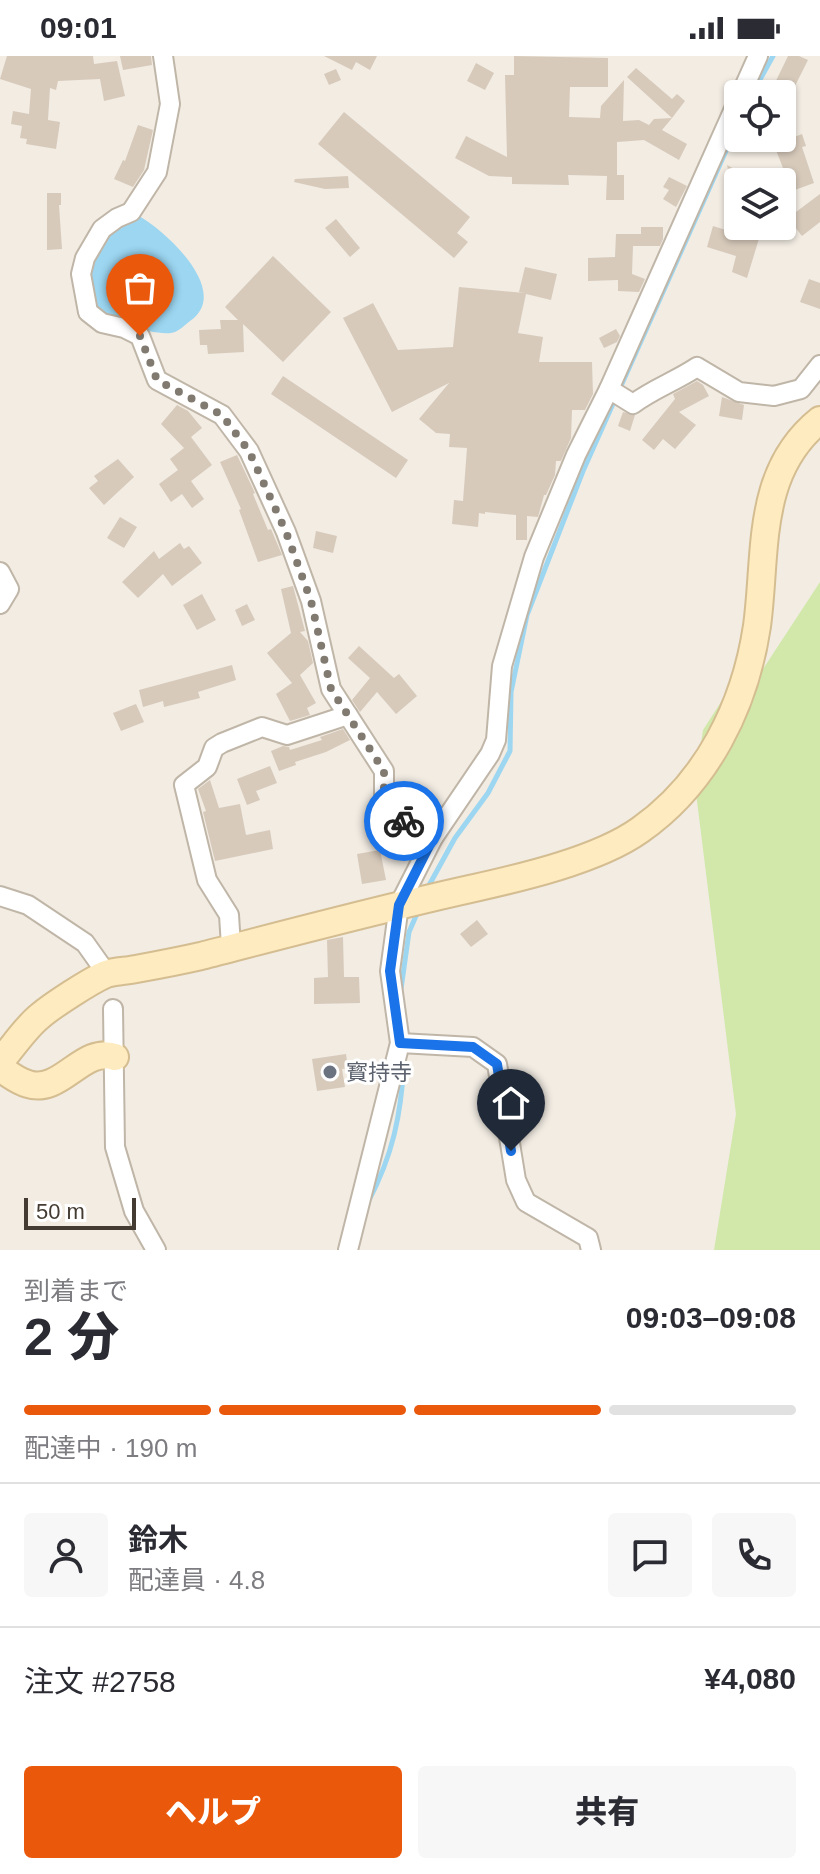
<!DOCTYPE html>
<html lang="ja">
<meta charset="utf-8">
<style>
body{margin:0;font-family:Arial,"Noto Sans JP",sans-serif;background:#f7f7f7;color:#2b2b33;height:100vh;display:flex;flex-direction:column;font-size:30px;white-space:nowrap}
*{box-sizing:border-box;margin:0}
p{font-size:26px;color:#7c7c81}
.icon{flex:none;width:44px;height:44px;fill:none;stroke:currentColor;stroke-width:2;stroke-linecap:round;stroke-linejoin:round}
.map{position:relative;height:1194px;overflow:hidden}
.drawer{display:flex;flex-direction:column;background:#fff;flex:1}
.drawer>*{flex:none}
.controls{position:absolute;left:724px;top:24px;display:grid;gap:16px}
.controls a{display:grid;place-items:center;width:72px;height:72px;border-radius:8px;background:#fff;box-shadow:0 2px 6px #0004;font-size:40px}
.scale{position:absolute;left:24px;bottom:20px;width:112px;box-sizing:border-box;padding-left:8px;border:4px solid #443c33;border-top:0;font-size:22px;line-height:28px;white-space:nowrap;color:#443c33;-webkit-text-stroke:6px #fff;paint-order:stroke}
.pin{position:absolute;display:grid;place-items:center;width:68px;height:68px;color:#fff;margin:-82px -34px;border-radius:50% 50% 50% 0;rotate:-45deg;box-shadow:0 0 8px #0007}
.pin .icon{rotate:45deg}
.courier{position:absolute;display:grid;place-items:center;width:80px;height:80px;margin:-40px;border:6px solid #1a73e8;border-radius:50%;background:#fff;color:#222;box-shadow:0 2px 10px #0007}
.overview em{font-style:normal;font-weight:800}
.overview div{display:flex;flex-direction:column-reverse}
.overview{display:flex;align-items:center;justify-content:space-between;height:136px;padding:0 24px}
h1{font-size:52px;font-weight:800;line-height:60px}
.bar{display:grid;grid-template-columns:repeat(4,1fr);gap:12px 8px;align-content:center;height:96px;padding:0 24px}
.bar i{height:10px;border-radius:6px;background:#e1e1e2}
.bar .active{background:#ea580c}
.bar p{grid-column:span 4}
.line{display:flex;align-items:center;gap:20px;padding:0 24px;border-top:2px solid #e1e1e2}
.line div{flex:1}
.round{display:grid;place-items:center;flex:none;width:84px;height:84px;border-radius:8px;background:#f7f7f7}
.action{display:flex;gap:16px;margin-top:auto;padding:16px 24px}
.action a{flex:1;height:92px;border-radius:8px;background:#ea580c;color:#fff;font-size:32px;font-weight:800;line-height:92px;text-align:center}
.action a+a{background:#f7f7f7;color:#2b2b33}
.status{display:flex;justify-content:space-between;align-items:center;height:56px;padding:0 40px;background:#fff;direction:ltr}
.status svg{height:22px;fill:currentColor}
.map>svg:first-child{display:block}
.green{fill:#d1e8aa}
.water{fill:#9cd6f1}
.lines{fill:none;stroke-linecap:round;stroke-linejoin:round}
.stream{stroke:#9cd6f1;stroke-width:5}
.building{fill:#d7cabb}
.street-casing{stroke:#c0b6a8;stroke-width:22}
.secondary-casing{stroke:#d4bd91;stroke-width:30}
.street{stroke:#fff;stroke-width:18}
.secondary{stroke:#ffebc0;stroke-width:26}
.done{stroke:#817a71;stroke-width:8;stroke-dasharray:0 14.4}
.route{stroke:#1a73e8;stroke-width:10}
.worship-dot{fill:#6b7280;stroke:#fff;stroke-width:3}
.labels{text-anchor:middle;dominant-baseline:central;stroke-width:6;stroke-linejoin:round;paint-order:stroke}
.worship-label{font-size:22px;fill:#5b616d;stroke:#fff;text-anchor:start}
</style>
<div class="status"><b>09:01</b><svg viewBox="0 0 49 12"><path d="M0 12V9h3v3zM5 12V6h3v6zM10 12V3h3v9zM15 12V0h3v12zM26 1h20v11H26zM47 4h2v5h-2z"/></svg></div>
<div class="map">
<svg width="820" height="1194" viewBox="0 0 820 1194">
<rect width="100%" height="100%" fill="#f2ece3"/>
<!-- green -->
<polygon class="green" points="820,526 820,1194 714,1194 736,1058 695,729 703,674 721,646 748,636"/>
<!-- water -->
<path class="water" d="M 139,160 C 167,176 232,236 190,265 C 186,268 180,274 175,276 C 157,282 116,264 97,258 L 87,221 L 101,184 L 112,172 Z"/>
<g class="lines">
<!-- stream -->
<g class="stream">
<polyline points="752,38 773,0"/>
<polyline points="427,833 455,782 488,737 510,695 511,636 527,559 583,415 738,68"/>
<polyline points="401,933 409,876 419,853"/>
<path d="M 368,1146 C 393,1099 401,1059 404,1006"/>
</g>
</g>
<!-- building -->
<g class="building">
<polygon points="7,0 93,0 94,8 117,5 125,40 104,45 100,23 58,25 56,34 50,32 48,64 60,66 56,93 26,88 27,83 20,82 22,70 11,68 13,55 29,58 31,33 0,23"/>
<polygon points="120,0 151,0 152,9 123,14"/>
<polygon points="324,0 377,0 370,14 356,6 352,14"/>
<polygon points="514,0 608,2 608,31 570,31 569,61 600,62 601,50 624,24 623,65 639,64 649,69 654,63 672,62 662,74 687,88 679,104 644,84 617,86 617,119 624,119 624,144 606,144 607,120 568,119 569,129 512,128 512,121 489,120 455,102 466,80 507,101 505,19 514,19"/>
<polygon points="788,0 799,0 808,4 790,40 773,31"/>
<polygon points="476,7 494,17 485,34 467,25"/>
<polygon points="636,12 672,43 677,38 685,45 672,62 627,21"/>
<polygon points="336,13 341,24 329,29 324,18"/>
<polygon points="344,56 470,161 457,177 468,186 454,202 318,88"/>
<polygon points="138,69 153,74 144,114 133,131 114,123 123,104 125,105"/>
<polygon points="802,78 806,90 802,91 814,127 792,135 774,89"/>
<polygon points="727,109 758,126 731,126"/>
<polygon points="348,120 349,132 325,133 294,126 295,123"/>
<polygon points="669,121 687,130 676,151 663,143 669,134 663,131"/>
<polygon points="47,137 61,137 61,149 59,149 62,193 47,194"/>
<polygon points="820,138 820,166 802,180 788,162"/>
<polygon points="336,163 360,192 350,201 325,172"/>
<polygon points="713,170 742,179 745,171 761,176 747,222 732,216 736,200 707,191"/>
<polygon points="641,171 663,171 663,183 660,190 633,190 632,218 645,223 639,236 618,235 618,224 588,225 588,202 615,201 616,178 641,178"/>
<polygon points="273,200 331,256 283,306 243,268 244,296 208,298 207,289 200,289 199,274 221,273 220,264 238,264 225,251"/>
<polygon points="525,211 557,218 551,244 526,238 518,277 543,281 539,306 592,306 593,338 585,354 572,354 571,382 561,405 556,405 555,419 546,439 544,439 538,461 527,460 527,484 516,484 516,459 485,456 485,458 479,457 478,471 452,468 454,444 463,445 467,392 449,391 450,378 436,377 419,363 449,327 392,356 343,262 373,247 398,294 453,291 459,231 525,237 519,236"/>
<polygon points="809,223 820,227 820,253 800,246"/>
<polygon points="616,273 620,280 617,286 604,292 599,282"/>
<polygon points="283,320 408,404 396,422 271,338"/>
<polygon points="697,325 703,329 709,340 679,356 696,369 675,393 663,383 654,394 642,384 675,343 673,338"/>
<polygon points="722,341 744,349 742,364 719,360"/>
<polygon points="177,349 188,355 202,372 191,381 212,409 191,425 204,443 192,452 182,438 171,446 159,428 178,414 170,403 184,392 161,368"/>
<polygon points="623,356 635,359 630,375 618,370"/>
<polygon points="237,399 255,437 253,438 268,474 271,473 282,499 258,506 239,454 241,453 220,406"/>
<polygon points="118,403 134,421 104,449 89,432 98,425 94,420"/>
<polygon points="120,461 137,471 124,492 107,482"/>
<polygon points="316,475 337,480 333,497 313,492"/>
<polygon points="180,487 184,493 189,490 202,507 172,530 163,518 138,542 122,526 154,495 159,503"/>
<polygon points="293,530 305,575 300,576 308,585 313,607 300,619 316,647 307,652 310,659 290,665 276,638 292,627 267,597 291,577 281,533"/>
<polygon points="202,538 216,564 197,574 183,549"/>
<polygon points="247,548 255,564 242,570 235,554"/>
<polygon points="359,590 394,622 399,618 417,640 396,658 377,636 360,656 352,644 370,622 348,602"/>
<polygon points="232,609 236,624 198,636 200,642 164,651 163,645 143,651 139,634"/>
<polygon points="136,648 144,666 121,675 113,657"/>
<polygon points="343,673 350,684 326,696 295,706 296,709 279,715 271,695 283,690 289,691 290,694 322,684 320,681"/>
<polygon points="270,710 277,727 256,735 260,744 247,749 237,723"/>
<polygon points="210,724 219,752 240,748 246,779 270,774 273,793 215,805 203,756 206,755 198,733"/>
<polygon points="380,794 386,824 362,828 357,798"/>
<polygon points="477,864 488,878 471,891 460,878"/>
<polygon points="343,881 344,921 359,921 360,947 314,948 314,922 328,921 327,884"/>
<polygon points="346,998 348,1012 342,1013 345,1031 317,1035 312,1003"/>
</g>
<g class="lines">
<!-- street casing -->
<g class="street-casing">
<g id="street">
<polyline points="163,0 170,48 157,116 131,156 117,162 102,173 85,202 81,218 88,256 102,267 124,272 140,280 157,324 222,359 249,395 286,476 311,545 331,633 384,715 384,748 409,770 433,782"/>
<polyline points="741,38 758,0"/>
<path d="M 609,333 L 633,348 C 653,333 676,325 697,311 L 739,336 L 774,340 L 801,333 L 820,309"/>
<polyline points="0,516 9,533 0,548"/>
<polyline points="0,840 28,849 85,887 107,918"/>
<polyline points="231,890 229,859 207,824 184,729 207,711 214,692 222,687 262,671 287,679 348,659"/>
<polyline points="113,953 115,1091 134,1155 156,1194"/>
<polyline points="400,987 473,991 497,1008 516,1124 526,1146 588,1182 591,1194"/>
<polyline points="348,1194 400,987 390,915 399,849 433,782 490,698 496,684 502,610 534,501 576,399 609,333 738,44"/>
</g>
</g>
<!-- secondary casing -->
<g class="secondary-casing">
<g id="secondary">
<path d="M 0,1006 C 13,991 25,972 40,960 C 53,949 90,925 106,918 C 115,915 126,915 136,913 C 158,909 179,905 201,900 C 290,877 380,853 470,833 C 520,822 598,804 640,774 C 707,727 745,650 757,570 C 767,497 755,416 820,364"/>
<path d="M 0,1012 C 9,1018 17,1025 28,1028 C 61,1039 83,989 115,1001"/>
</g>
</g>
<!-- street -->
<use href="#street" class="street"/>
<!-- secondary -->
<use href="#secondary" class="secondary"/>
</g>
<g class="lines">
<!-- done -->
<polyline class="done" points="140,280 157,324 222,359 249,395 286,476 311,545 331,633 384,715 384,748 404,765"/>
<!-- route -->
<polyline class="route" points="404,765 433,782 399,849 390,915 400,987 473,991 497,1008 511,1095"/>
</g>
<!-- markers -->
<circle class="worship-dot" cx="330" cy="1016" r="8"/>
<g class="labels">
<!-- worship labels -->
<g class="worship-label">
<text x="346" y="1016">寳持寺</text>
</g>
</g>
</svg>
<div class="controls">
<a><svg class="icon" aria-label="locate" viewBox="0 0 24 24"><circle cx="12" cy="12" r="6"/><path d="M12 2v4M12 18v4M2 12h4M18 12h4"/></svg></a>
<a><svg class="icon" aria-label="layers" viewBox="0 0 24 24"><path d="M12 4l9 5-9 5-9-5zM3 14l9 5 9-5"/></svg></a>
</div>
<div class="scale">50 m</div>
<div class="pin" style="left:140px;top:280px;background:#ea580c"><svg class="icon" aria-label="bag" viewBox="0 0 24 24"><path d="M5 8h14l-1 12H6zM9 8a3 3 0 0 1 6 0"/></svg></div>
<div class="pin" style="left:511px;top:1095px;background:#1f2937"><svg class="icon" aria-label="home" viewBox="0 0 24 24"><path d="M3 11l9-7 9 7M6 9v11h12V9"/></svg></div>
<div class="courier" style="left:404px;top:765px"><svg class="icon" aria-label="bike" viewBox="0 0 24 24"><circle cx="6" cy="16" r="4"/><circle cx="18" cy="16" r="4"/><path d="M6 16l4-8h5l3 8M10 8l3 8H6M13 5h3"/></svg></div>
</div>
<section class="drawer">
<div class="overview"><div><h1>2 分</h1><p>到着まで</p></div><em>09:03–09:08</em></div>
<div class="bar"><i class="active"></i><i class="active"></i><i class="active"></i><i></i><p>配達中 · 190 m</p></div>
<div class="line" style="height:144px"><a class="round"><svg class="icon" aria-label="person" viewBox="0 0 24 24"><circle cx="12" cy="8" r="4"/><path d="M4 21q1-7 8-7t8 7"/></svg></a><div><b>鈴木</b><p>配達員 · 4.8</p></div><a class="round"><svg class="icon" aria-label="chat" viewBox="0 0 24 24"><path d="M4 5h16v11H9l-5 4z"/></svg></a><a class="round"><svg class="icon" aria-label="phone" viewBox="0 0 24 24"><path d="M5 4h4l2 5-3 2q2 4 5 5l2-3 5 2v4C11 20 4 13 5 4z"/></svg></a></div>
<div class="line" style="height:104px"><div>注文 #2758</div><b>¥4,080</b></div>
<div class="action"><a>ヘルプ</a><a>共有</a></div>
</section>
